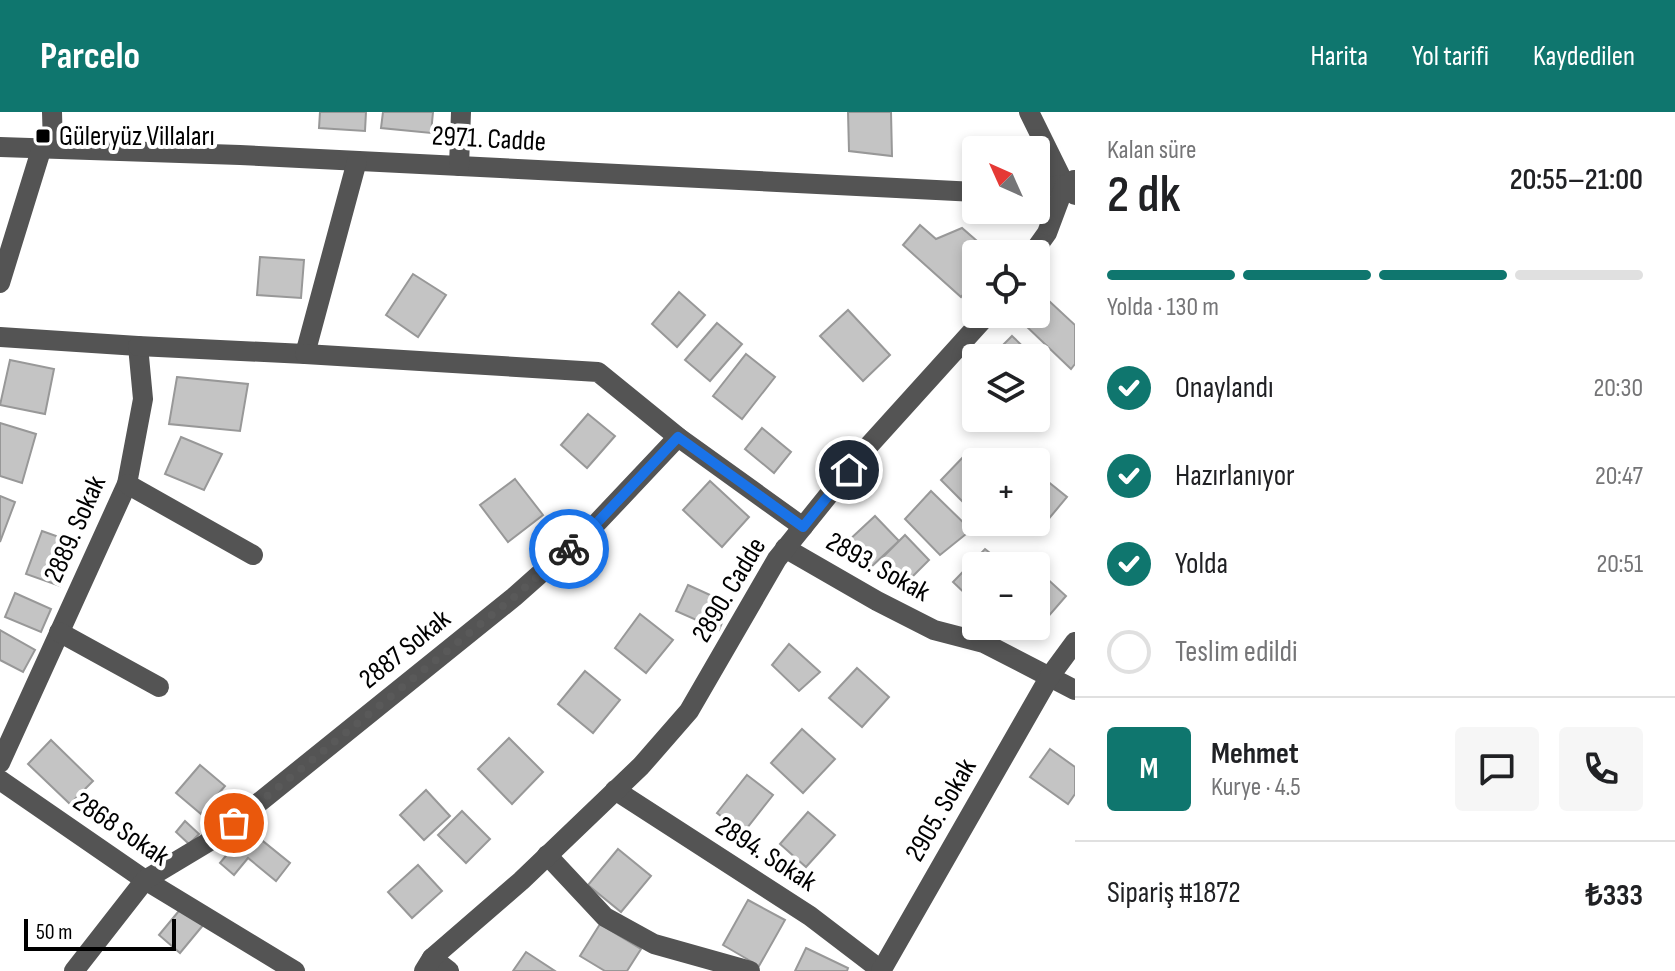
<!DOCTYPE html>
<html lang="tr">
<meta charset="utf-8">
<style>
body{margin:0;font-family:"Sofia Sans Condensed",sans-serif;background:#f6f6f6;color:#202124;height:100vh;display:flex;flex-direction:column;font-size:30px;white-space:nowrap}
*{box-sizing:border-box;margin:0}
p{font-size:26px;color:#757577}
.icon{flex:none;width:44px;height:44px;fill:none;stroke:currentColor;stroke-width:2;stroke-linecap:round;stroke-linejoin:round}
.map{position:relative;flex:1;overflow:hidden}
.side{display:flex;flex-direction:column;background:#fff;width:600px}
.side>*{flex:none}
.needle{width:52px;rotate:315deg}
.buttons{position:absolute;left:962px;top:24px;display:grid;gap:16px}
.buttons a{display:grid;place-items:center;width:88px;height:88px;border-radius:8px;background:#fff;box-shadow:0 4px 12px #0003;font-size:40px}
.scale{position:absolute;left:24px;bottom:20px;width:152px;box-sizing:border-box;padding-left:8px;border:4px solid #000;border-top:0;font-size:22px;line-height:28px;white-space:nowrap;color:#000;-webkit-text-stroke:6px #fff;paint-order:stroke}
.pin{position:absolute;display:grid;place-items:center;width:68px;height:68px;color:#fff;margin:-34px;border:4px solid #fff;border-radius:50%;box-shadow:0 2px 8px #0007}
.courier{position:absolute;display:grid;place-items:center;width:80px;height:80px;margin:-40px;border:6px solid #1a73e8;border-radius:50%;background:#fff;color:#222;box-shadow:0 2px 10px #0007}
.head em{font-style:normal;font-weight:600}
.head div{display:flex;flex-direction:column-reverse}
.head{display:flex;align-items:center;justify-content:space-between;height:136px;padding:0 32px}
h1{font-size:52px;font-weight:600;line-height:60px}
.bar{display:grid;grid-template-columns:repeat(4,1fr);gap:12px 8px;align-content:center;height:96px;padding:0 32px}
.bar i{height:10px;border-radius:6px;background:#e0e0e0}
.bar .on{background:#0f766e}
.bar p{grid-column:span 4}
.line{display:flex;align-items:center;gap:20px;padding:0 32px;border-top:2px solid #e0e0e0}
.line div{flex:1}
.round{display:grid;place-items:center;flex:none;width:84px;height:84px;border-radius:8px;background:#f6f6f6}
ol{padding:0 32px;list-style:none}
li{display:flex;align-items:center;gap:24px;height:88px}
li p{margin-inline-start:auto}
li .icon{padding:8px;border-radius:50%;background:#0f766e;color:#fff;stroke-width:4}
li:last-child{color:#757577}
li i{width:44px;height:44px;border:4px solid #e0e0e0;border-radius:50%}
header{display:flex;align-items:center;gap:48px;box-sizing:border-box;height:112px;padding:0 40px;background:#0f766e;color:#fff}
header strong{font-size:38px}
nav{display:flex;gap:44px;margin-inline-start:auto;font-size:28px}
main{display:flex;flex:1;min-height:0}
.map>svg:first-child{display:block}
.building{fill:#c4c4c4;stroke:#989898;stroke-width:2}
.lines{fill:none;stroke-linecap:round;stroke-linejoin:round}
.minor{stroke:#545454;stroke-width:20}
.done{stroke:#595959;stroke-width:8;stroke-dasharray:0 14.4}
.route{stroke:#1a73e8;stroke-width:10}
.poi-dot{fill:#000;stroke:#fff;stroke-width:3}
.labels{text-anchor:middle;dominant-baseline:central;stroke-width:8;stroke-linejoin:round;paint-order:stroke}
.poi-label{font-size:28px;fill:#000;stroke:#fff;text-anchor:start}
.street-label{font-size:28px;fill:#000;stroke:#fff}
</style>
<header>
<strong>Parcelo</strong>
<nav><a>Harita</a><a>Yol tarifi</a><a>Kaydedilen</a></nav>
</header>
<main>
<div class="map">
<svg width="1075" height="859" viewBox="0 0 1075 859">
<rect width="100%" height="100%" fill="#fff"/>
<!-- building -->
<g class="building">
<polygon points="320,0 366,0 365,19 319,16"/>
<polygon points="383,0 433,0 431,21 381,16"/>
<polygon points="848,0 891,0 892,44 849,39"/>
<polygon points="920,113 936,127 962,116 992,142 976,142 976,168 961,185 903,133"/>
<polygon points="260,145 304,148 301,186 257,183"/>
<polygon points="413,162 446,183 418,225 386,203"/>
<polygon points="679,180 705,203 677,235 652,212"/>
<polygon points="1048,188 1075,213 1075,252 1071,257 1025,213"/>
<polygon points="848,198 890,243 863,269 820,224"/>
<polygon points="717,211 742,232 710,269 685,248"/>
<polygon points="1012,224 1035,246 1002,246 996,240"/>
<polygon points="746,242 775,265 742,307 713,284"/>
<polygon points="10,248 54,257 45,302 0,293"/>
<polygon points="177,265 248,272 240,319 169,312"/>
<polygon points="588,302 615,324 587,356 561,333"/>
<polygon points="0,311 36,322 22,371 0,364"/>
<polygon points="762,316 791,340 774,361 745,337"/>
<polygon points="181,325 222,342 204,378 165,362"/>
<polygon points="966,342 976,352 976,389 969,396 941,368"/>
<polygon points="1036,360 1067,385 1041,416 1034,410"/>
<polygon points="515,367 543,403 508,430 480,393"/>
<polygon points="710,369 749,405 722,435 683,398"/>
<polygon points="931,379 971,418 940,443 905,407"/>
<polygon points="0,384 15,390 0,430"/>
<polygon points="875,404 899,429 871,455 847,430"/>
<polygon points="42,419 76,431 60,474 26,462"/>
<polygon points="905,423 929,448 906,471 882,446"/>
<polygon points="985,437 1006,454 976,454 976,492 953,470"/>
<polygon points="1043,463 1066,484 1040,514 1036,511 1036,471"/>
<polygon points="688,473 730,492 719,518 676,499"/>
<polygon points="15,481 51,497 41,520 5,505"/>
<polygon points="640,502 673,528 646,561 615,536"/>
<polygon points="0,518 35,538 23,560 0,548"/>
<polygon points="789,532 820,560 799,579 772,553"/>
<polygon points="857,556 889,585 862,615 829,586"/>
<polygon points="585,559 620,588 593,621 558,592"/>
<polygon points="802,617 835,647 803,681 771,651"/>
<polygon points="509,626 543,660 512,692 478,657"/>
<polygon points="51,628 93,669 70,692 28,652"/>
<polygon points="1050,637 1075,655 1075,682 1068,692 1030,665"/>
<polygon points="200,653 225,674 201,702 176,681"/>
<polygon points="747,663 773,683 743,721 717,701"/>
<polygon points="426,678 450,704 424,728 400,703"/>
<polygon points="462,699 490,727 466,751 438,723"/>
<polygon points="808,700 835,723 806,755 780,732"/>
<polygon points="185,709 199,722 189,732 176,720"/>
<polygon points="248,717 290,751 276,769 248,746 234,763 220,751"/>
<polygon points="618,737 651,764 621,800 588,773"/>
<polygon points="418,753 442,779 412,806 388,780"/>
<polygon points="748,788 785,808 759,854 723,833"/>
<polygon points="183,794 204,812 180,841 159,823"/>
<polygon points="600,812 641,837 627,859 605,859 580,844"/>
<polygon points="806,836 848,856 847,859 795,859"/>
<polygon points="526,840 555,859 513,859"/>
</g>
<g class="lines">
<!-- minor -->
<g class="minor">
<polyline points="52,0 53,35"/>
<polyline points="1029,0 1065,73 1075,83"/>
<polyline points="0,35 240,43 976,80"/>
<polyline points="459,54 461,0"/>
<polyline points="1036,76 1065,73 1074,68"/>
<polyline points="1032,142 1047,121 1065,73"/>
<polyline points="0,171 42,35"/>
<polyline points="0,225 138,234 143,287 127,372 0,651"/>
<polyline points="138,234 305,242 357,49"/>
<polyline points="305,242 598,260 678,325 803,415"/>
<polyline points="127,372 253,443"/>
<polyline points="785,436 877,489 934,518 984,531 1075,578"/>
<polyline points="59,520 159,575"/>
<polyline points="0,668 145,768 295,859"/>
<polyline points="615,678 810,804 882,859"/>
<polyline points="547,743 605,805 654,832 750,859"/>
<polyline points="432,846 449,859"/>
<polyline points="74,859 145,768 215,726 514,485 594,414 678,325"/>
<polyline points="424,859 432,846 521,769 641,654 689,599 777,447 864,339 988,202"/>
<polyline points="881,859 1050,564 1075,530"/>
</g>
</g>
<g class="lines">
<!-- done -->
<polyline class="done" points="234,711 514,485 569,437"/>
<!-- route -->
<polyline class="route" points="569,437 594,414 678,325 803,415 849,358"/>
</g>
<!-- markers -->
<rect class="poi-dot" x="35" y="16" width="16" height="16" rx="4"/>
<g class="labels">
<!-- poi labels -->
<g class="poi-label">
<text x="59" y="24">Güleryüz Villaları</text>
</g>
<!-- street labels -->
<g class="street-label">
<text transform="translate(489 27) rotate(3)">2971. Cadde</text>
<text transform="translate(75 417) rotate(-66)">2889. Sokak</text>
<text transform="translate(878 455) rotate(29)">2893. Sokak</text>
<text transform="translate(729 478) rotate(-59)">2890. Cadde</text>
<text transform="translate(405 537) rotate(-39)">2887 Sokak</text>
<text transform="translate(941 698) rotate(-60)">2905. Sokak</text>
<text transform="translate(121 717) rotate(34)">2868 Sokak</text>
<text transform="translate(766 742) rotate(33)">2894. Sokak</text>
</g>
</g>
</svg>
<div class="buttons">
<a><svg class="needle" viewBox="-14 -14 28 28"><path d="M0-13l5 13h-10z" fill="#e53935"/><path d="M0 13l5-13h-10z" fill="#757577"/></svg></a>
<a><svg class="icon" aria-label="locate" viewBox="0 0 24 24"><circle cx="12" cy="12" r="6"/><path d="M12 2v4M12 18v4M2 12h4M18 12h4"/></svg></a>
<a><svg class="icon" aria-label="layers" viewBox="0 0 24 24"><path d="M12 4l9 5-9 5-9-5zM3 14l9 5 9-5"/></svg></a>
<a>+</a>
<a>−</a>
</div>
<div class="scale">50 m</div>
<div class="pin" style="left:234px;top:711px;background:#ea580c"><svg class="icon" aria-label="bag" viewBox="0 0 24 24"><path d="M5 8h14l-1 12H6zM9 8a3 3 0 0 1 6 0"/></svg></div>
<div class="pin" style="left:849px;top:358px;background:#1f2937"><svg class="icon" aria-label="home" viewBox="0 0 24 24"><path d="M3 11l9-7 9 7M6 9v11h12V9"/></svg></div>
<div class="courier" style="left:569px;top:437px"><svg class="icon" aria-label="bike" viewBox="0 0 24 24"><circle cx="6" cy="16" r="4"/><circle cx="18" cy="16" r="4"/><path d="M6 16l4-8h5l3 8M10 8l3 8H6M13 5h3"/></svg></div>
</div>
<section class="side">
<div class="head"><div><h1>2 dk</h1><p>Kalan süre</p></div><em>20:55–21:00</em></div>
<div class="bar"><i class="on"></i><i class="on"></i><i class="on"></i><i></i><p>Yolda · 130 m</p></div>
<ol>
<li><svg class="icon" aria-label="check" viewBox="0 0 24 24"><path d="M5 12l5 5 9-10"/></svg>Onaylandı<p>20:30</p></li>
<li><svg class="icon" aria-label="check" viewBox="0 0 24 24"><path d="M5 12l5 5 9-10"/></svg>Hazırlanıyor<p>20:47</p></li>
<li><svg class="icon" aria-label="check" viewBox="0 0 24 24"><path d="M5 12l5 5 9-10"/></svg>Yolda<p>20:51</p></li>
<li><i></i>Teslim edildi</li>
</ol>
<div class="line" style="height:144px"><b class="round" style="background:#0f766e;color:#fff">M</b><div><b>Mehmet</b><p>Kurye · 4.5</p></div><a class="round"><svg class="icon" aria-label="chat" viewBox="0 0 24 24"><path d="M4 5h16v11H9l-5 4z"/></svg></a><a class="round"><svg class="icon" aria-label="phone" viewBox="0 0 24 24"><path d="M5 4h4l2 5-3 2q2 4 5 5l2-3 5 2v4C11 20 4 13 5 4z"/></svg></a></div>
<div class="line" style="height:104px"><div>Sipariş #1872</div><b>₺333</b></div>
</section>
</main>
